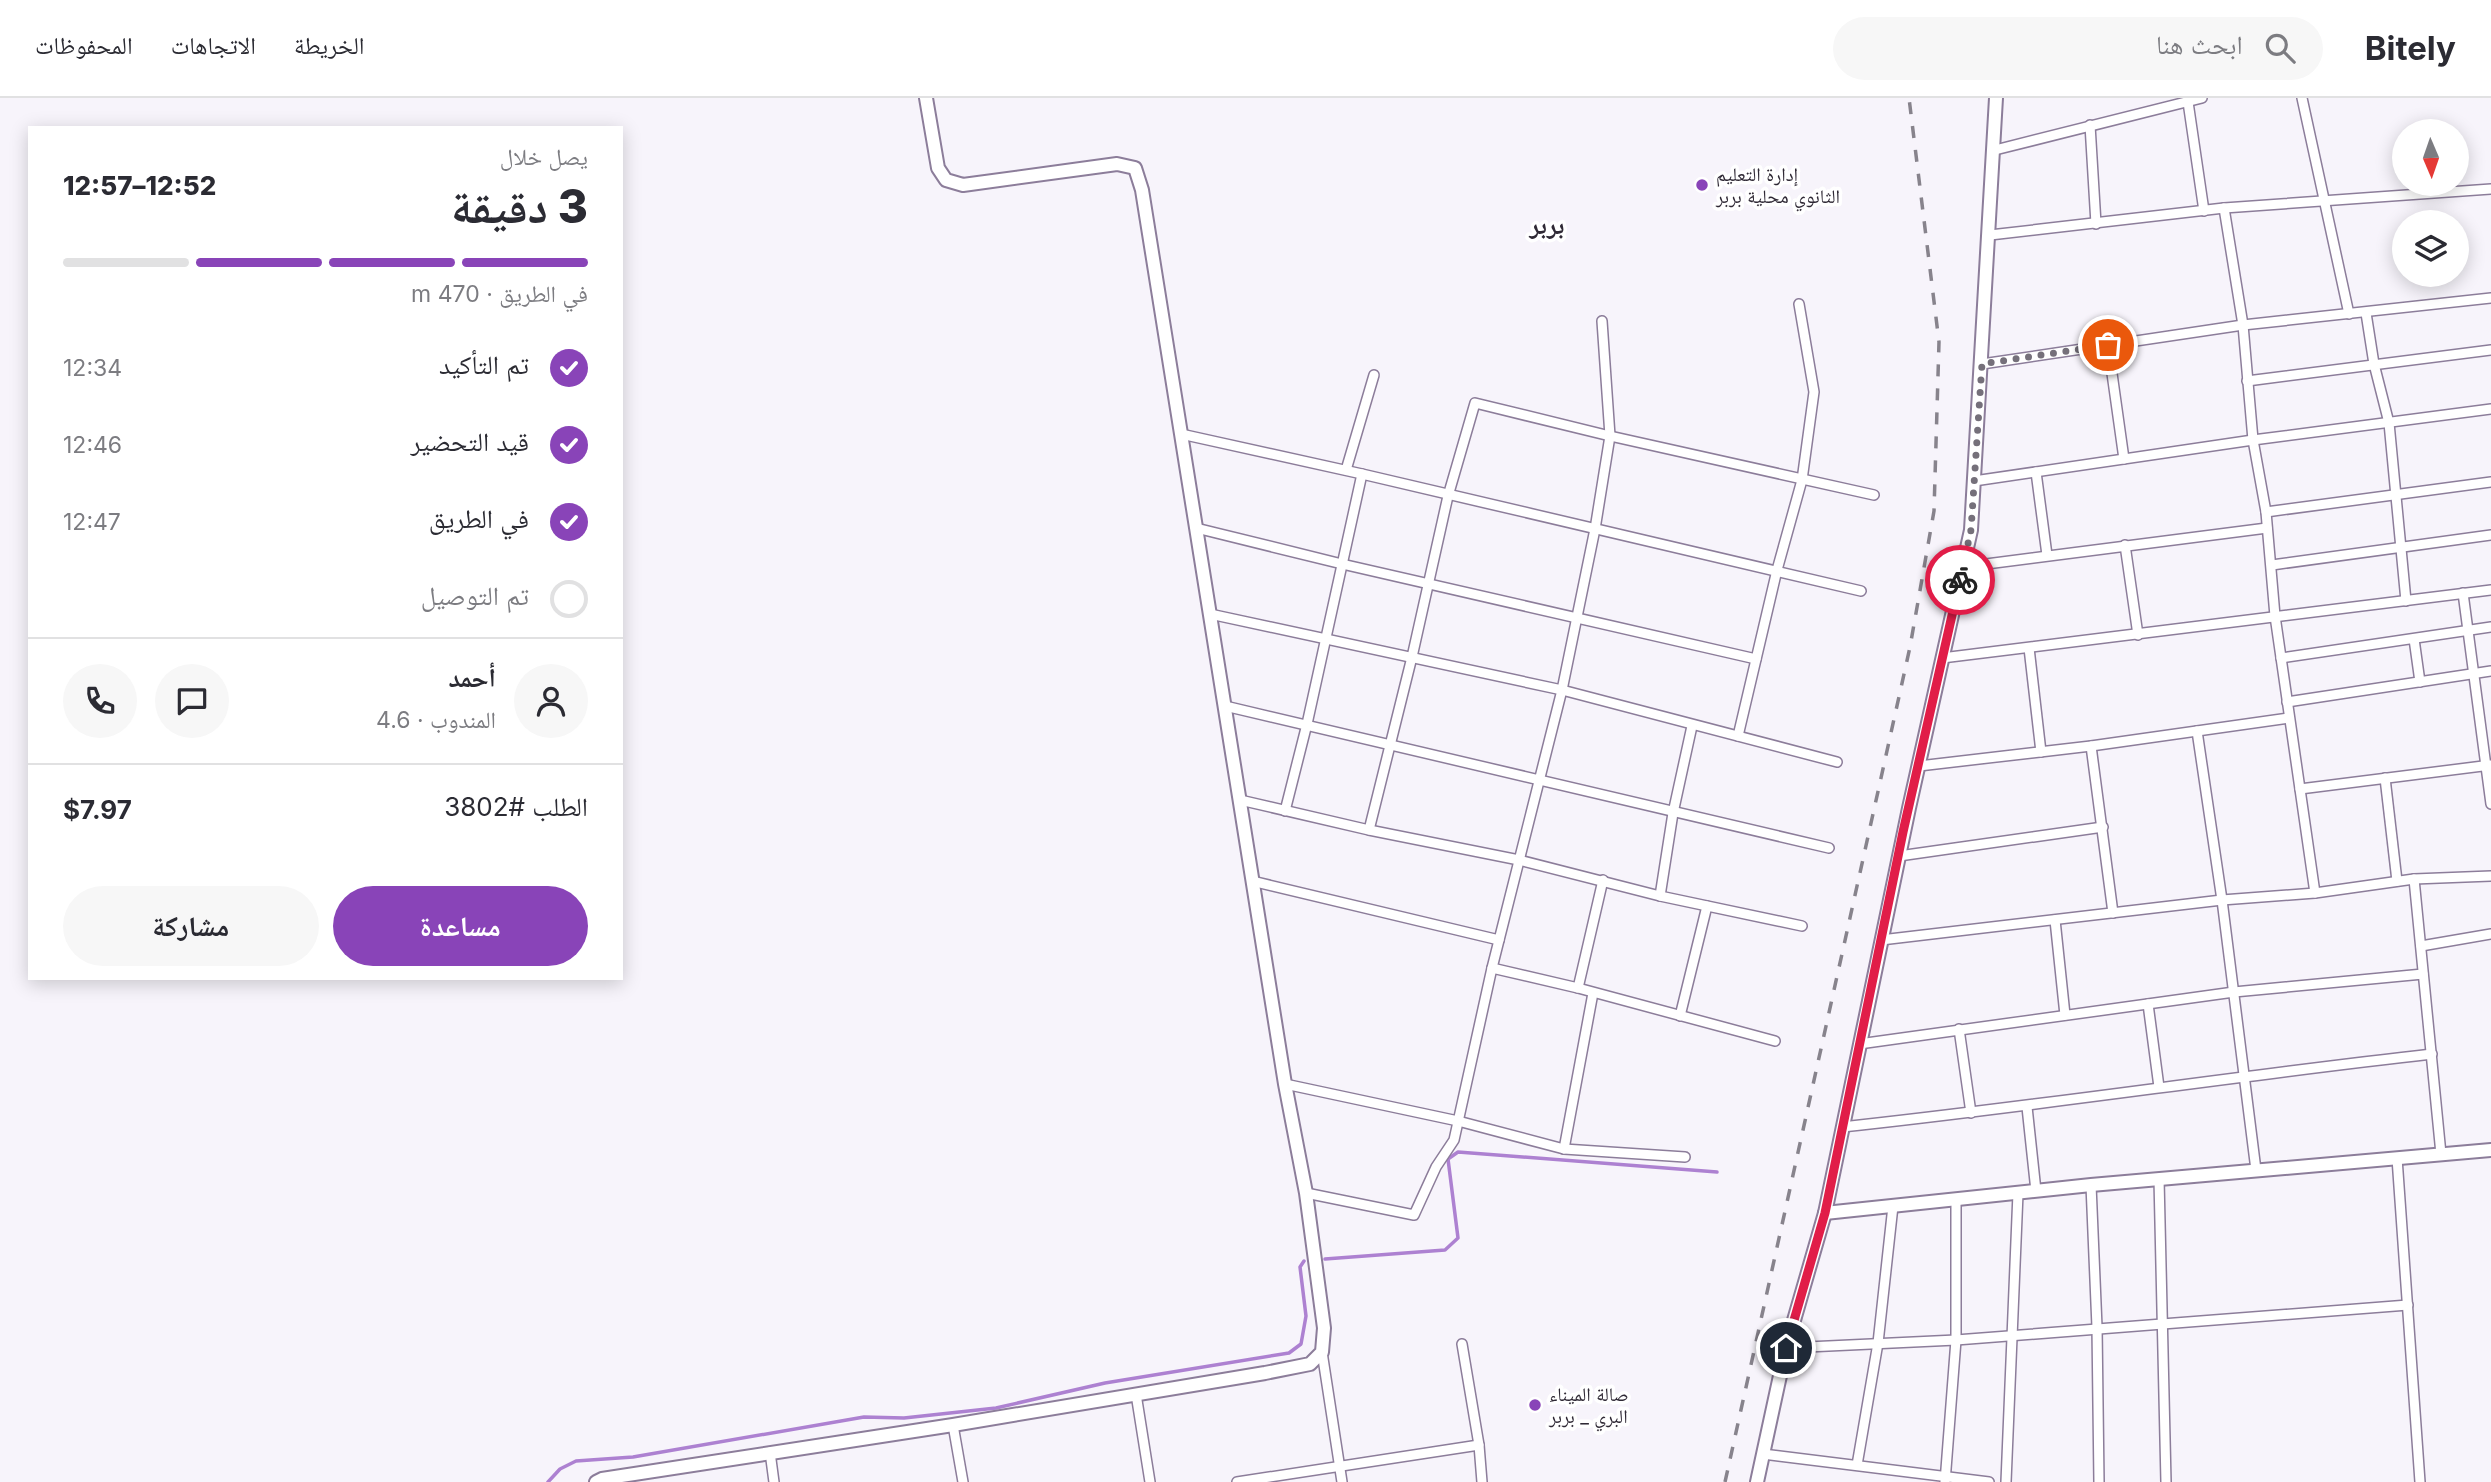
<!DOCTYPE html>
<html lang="ar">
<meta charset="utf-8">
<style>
body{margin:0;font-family:Inter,"Noto Naskh Arabic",sans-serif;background:#f7f7f7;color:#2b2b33;direction:rtl;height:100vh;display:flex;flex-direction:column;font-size:26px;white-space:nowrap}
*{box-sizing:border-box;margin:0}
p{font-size:23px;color:#7c7c81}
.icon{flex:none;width:38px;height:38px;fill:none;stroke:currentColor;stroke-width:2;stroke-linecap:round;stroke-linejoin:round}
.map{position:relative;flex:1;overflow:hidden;direction:ltr}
.side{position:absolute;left:28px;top:28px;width:595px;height:854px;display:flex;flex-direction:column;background:#fff;border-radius:0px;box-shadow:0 4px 18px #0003;direction:rtl}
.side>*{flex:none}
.needle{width:46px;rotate:178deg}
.tools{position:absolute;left:2392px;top:21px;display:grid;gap:14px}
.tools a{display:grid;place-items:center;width:77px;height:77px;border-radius:50%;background:#fff;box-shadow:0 4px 18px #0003;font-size:35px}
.pin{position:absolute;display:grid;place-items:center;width:60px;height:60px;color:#fff;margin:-30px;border:4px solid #fff;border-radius:50%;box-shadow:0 2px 7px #0007}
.courier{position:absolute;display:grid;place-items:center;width:70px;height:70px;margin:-35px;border:5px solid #e11d48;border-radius:50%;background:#fff;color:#222;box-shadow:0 2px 9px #0007}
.headline em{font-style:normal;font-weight:800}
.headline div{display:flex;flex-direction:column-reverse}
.headline{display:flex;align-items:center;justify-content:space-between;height:119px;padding:0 35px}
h1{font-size:46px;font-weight:800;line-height:52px}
.bar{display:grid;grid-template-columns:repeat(4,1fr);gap:10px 7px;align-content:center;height:84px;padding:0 35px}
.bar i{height:9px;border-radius:5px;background:#e1e1e2}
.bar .active{background:#8944b8}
.bar p{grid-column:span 4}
.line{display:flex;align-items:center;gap:18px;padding:0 35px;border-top:2px solid #e1e1e2}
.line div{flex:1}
.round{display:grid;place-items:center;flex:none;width:74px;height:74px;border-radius:37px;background:#f7f7f7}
ol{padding:0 35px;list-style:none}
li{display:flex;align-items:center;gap:21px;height:77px}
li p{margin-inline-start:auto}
li .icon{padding:7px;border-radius:50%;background:#8944b8;color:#fff;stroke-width:4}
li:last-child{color:#7c7c81}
li i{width:38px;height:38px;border:4px solid #e1e1e2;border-radius:50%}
.button{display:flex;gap:14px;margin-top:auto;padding:14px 35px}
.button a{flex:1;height:80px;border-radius:42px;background:#8944b8;color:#fff;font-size:28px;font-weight:800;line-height:80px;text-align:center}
.button a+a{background:#f7f7f7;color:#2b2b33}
header{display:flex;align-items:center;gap:42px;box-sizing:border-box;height:98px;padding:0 35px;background:#fff;border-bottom:2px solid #e1e1e2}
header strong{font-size:33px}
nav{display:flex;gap:38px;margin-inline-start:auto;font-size:24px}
.search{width:490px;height:63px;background:#f7f7f7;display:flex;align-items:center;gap:18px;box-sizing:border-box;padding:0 24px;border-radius:38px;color:#7c7c81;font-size:26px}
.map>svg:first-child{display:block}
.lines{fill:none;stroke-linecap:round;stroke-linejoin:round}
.stream{stroke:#ad81d1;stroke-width:3.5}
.street-casing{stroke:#8c7d9a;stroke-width:12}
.secondary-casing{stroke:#8c7d9a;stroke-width:16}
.street{stroke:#fff;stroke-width:9}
.secondary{stroke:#fff;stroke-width:12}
.rail{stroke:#87838c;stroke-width:3.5;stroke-dasharray:12 12;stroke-linecap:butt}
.done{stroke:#75707a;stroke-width:7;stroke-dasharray:0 12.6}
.route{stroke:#e11d48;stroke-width:9}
.poi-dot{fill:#8944b8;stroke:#fff;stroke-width:2.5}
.labels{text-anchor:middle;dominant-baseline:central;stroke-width:7;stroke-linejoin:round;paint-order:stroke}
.poi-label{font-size:19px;fill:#2f2935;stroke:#fff;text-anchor:start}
.district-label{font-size:26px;font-weight:bold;fill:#2f2935;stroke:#fff}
</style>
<header>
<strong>Bitely</strong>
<div class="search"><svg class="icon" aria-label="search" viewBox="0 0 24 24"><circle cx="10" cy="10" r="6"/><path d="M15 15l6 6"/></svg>ابحث هنا</div>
<nav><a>الخريطة</a><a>الاتجاهات</a><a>المحفوظات</a></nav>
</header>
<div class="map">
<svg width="2491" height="1384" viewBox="0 0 2491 1384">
<rect width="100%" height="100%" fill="#f7f4fb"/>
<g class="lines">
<!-- stream -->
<g class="stream">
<polyline points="1325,1161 1445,1152 1458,1140 1448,1061 1458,1054 1717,1074"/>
<polyline points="548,1384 560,1371 576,1363 633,1359 864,1319 904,1320 996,1310 1105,1285 1289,1255 1301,1246 1306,1218 1300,1169 1304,1163"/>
</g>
<!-- street casing -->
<g class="street-casing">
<g id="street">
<polyline points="2302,0 2349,216"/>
<polyline points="2188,4 2204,113"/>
<polyline points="2090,27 2096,126"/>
<polyline points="1995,52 2202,0"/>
<polyline points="2224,110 2243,227 2253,342 2266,414 2275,518 2315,795"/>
<polyline points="1990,137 2224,110 2491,91"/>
<polyline points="2366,215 2374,266 2389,325 2406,503"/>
<polyline points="2108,247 2124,361"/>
<polyline points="1982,266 2243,227 2491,200"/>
<polyline points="2247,283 2491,252"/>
<polyline points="1181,336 1362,376 1861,493"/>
<polyline points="1346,372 1374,277"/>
<polyline points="2036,374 2047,457"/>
<polyline points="1974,383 2253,342 2491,311"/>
<polyline points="2266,414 2491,384"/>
<polyline points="1196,430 1342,466 1756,561"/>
<polyline points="2125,447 2138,537"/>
<polyline points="2272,467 2491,437"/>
<polyline points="1963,469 2267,430"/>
<polyline points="2463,495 2491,706"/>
<polyline points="1210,516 1562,592 1837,664"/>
<polyline points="2414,541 2420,584"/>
<polyline points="2029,550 2041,654"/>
<polyline points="1942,560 2491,492"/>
<polyline points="2281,560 2491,529"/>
<polyline points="2287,604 2491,573"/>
<polyline points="1225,608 1829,750"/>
<polyline points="2197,633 2222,802 2256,1072"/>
<polyline points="1738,638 1777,472 1802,382 1814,294 1799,206"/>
<polyline points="2091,648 2113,815"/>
<polyline points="1919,668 2091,648 2289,620"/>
<polyline points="2385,680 2397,783"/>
<polyline points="2300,691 2491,667"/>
<polyline points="1240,702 1369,732 1519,762 1660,798 1802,828"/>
<polyline points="1285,713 1307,626 1362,376"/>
<polyline points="1369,732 1412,559 1448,398 1475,305 1610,338 1874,397"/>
<polyline points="1899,758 2103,729"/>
<polyline points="2414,781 2441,1056"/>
<polyline points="1252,783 1499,842"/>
<polyline points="1660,798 1673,715 1692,628"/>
<polyline points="2055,822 2065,917"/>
<polyline points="1881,842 2222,802 2315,795 2414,781 2491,778"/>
<polyline points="2421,848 2491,836"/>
<polyline points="1492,870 1578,890 1775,943"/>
<polyline points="1578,890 1603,782"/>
<polyline points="2148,906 2159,989"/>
<polyline points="1680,918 1707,808"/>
<polyline points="1959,931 1971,1015"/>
<polyline points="1859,946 2234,894 2423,876"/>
<polyline points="1285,986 1458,1023 1564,1051 1685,1059"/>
<polyline points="2027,1009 2036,1093"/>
<path d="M 1842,1029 C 2039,1008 2235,978 2432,956"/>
<polyline points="1564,1051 1593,895"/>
<polyline points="2397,1060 2420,1384"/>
<polyline points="2159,1081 2166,1384"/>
<polyline points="2091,1087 2097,1229 2099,1384"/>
<polyline points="1306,1095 1414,1117 1436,1069 1454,1042 1492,870 1562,592 1595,431 1610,338 1602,223"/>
<polyline points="1462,1246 1479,1347 1482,1384"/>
<polyline points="1786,1250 1956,1242 2408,1207"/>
<polyline points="1322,1254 1342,1384"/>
<polyline points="1136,1296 1150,1384"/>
<polyline points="953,1327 963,1384"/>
<polyline points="770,1354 774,1384"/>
<polyline points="1763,1356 1989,1384"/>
<polyline points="1857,1367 1878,1245 1893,1108"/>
<polyline points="1237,1384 1479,1347"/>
<polyline points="1945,1384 1956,1242 1956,1101"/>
<polyline points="2006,1384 2018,1095"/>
</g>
</g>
<!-- secondary casing -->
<g class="secondary-casing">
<g id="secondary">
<polyline points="1825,1115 2091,1087 2491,1052"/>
<polyline points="596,1384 602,1381 953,1327 1265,1275 1310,1266 1322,1254 1324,1230 1306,1095 1285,986 1142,92 1135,70 1117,66 963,87 946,82 938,70 926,0"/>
<polyline points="1757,1384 1786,1250 1825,1115 1909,710 1971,432 1996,0"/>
</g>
</g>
<!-- street -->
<use href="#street" class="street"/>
<!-- secondary -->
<use href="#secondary" class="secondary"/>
<!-- rail -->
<polyline class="rail" points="1725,1384 1910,549 1934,413 1939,244 1909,0"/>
</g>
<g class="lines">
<!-- done -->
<polyline class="done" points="1960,482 1971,432 1982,266 2108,247"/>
<!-- route -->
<polyline class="route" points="1786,1250 1825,1115 1903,734 1960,482"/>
</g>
<!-- markers -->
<g class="poi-dot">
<circle cx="1702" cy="87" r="7"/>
<circle cx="1535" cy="1307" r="7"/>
</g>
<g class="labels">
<!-- poi labels -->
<g class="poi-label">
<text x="1716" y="76">إدارة التعليم<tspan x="1716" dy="22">الثانوي محلية بربر</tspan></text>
<text x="1549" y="1296">صالة الميناء<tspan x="1549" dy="22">البري _ بربر</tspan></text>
</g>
<!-- district labels -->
<g class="district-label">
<text x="1547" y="126">بربر</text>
</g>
</g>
</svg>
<div class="tools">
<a><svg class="needle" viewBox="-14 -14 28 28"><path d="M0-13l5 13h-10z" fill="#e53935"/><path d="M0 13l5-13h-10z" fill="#7c7c81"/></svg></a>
<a><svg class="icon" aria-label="layers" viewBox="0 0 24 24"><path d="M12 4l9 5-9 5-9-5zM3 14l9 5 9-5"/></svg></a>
</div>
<div class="pin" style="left:2108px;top:247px;background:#ea580c"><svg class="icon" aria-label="bag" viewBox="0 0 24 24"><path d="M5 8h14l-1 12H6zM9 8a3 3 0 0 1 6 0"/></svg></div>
<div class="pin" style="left:1786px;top:1250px;background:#1f2937"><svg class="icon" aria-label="home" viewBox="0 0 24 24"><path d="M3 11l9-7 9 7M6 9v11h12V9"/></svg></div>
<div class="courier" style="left:1960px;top:482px"><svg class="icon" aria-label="bike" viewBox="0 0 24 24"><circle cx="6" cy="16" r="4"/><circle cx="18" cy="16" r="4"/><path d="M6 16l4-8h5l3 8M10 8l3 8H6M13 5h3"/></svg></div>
<section class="side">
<div class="headline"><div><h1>3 دقيقة</h1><p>يصل خلال</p></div><em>12:52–12:57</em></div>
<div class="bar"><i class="active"></i><i class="active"></i><i class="active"></i><i></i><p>في الطريق · 470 m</p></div>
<ol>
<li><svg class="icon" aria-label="check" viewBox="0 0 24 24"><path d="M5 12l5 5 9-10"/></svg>تم التأكيد<p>12:34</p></li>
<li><svg class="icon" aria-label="check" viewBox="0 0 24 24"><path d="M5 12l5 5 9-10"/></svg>قيد التحضير<p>12:46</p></li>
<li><svg class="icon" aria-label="check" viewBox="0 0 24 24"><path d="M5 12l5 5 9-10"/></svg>في الطريق<p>12:47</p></li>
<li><i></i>تم التوصيل</li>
</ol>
<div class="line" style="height:126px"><a class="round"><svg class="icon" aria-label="person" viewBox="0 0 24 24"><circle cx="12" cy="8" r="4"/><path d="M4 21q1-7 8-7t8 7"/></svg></a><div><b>أحمد</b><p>المندوب · 4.6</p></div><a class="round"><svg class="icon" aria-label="chat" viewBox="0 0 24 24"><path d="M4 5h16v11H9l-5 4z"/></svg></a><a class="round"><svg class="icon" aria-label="phone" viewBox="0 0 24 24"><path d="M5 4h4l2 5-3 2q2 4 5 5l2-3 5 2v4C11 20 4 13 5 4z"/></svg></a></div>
<div class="line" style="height:91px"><div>الطلب #3802</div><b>$7.97</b></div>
<div class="button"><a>مساعدة</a><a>مشاركة</a></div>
</section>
</div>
